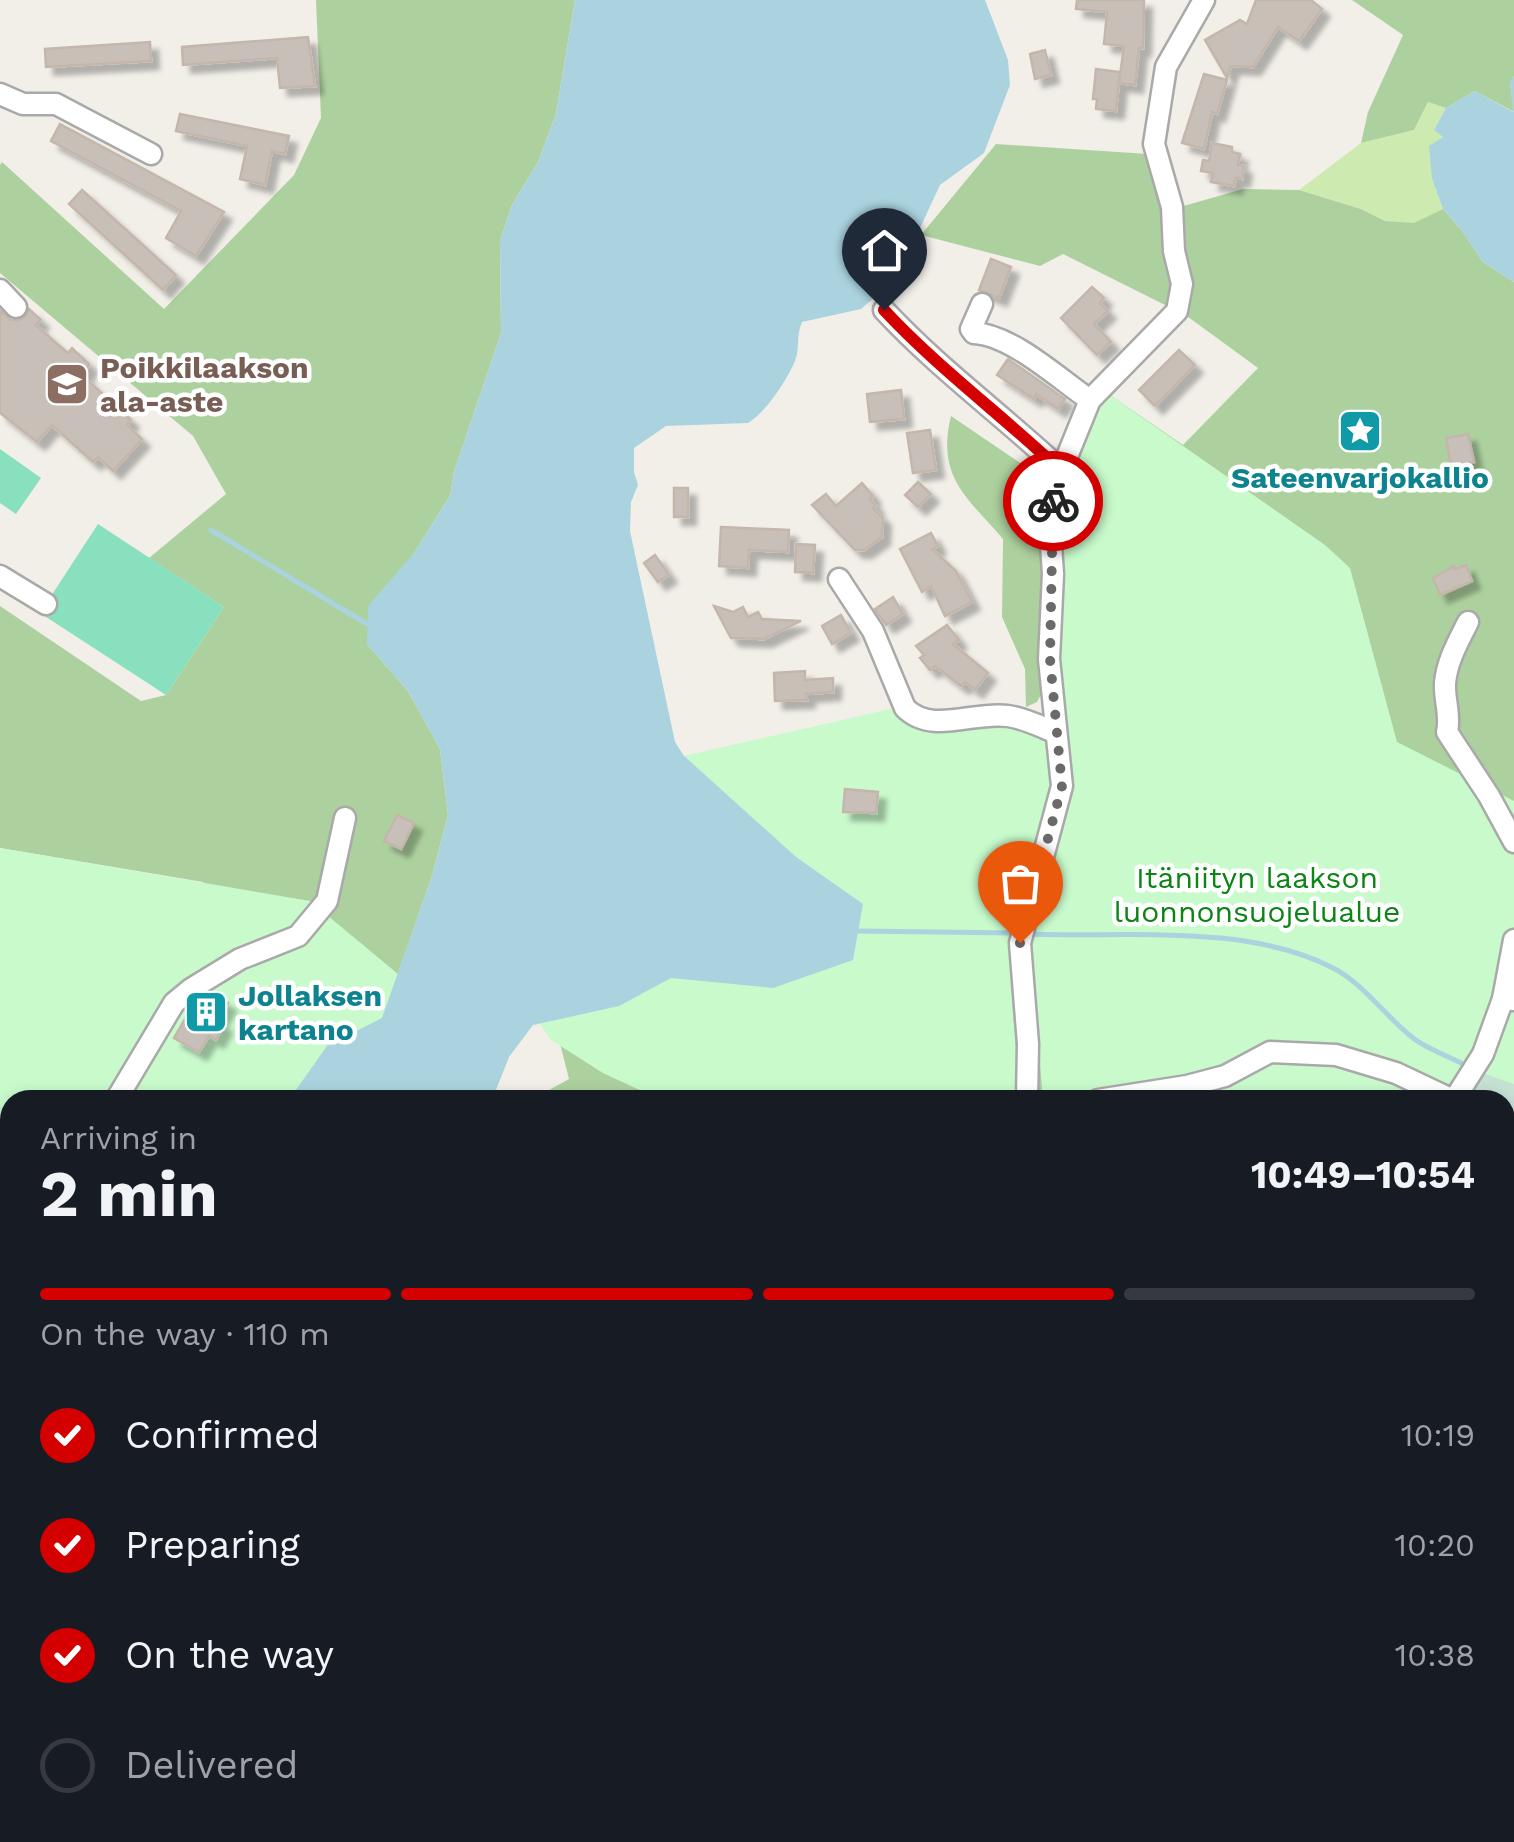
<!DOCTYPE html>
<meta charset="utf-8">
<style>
body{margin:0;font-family:"Work Sans",sans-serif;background:#242831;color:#f1f3f6;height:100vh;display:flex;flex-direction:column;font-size:38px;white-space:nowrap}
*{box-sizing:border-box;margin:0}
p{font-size:32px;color:#9ea1a6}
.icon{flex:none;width:55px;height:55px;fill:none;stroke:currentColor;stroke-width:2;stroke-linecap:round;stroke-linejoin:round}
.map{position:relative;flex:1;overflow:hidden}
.panel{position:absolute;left:0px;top:1090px;width:1515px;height:752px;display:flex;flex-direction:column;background:#171b24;border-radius:30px 30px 0 0;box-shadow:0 5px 15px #0003}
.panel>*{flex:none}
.pin{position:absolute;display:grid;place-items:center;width:85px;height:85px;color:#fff;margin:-102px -42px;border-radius:50% 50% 50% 0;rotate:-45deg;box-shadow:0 0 10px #0007}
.pin .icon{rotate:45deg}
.courier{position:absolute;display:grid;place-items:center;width:100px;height:100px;margin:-50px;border:8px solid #d40000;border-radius:50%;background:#fff;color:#222;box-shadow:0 2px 12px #0007}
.overview em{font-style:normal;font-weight:700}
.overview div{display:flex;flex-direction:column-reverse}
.overview{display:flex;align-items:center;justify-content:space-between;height:170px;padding:0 40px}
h1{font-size:65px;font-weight:700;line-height:75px}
.bar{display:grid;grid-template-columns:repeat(4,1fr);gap:15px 10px;align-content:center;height:120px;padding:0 40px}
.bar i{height:12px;border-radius:8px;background:#363941}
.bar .selected{background:#d40000}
.bar p{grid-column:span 4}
ol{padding:0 40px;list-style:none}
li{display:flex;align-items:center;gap:30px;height:110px}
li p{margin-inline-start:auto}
li .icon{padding:10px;border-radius:50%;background:#d40000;color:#fff;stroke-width:4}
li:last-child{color:#9ea1a6}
li i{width:55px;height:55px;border:5px solid #363941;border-radius:50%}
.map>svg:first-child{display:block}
.grass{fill:#cdebb0}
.forest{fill:#add19e}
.wetland{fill:#c6e0d4}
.park{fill:#c8facc}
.pitch{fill:#88e0be}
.water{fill:#aad3df}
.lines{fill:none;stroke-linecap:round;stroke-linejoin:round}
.stream{stroke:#aad3df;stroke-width:5}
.building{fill:#c7bfb8;stroke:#c4b6ab;stroke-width:2.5;filter:url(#shadow)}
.minor-casing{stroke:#a9a9a9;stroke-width:25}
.minor{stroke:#fff;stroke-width:20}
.done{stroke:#6b6a68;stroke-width:10;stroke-dasharray:0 18}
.route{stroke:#d40000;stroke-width:12}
.labels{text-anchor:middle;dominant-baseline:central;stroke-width:9;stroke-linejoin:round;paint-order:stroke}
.education-label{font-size:30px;font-weight:bold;fill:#785e54;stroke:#fff;text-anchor:start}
.culture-label{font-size:30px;font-weight:bold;fill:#0d838f;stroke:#fff}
.park-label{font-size:30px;fill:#0c8416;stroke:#fff}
</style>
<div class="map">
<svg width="1514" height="1842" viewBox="0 0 1514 1842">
<defs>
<filter id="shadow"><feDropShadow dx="8" dy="8" stdDeviation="2.5" flood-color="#0004"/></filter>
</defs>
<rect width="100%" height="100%" fill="#f2efe9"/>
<!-- grass -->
<g class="grass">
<polygon points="1428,102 1446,108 1434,130 1444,137 1432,179 1443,209 1414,224 1385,221 1361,209 1299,190 1361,143 1414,130"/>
<polygon points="0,1763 3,1768 3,1797 10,1804 10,1832 41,1833 52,1842 0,1842"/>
</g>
<!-- forest -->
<g class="forest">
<polygon points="316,0 575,0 556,114 538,162 512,205 500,241 501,333 454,472 450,496 414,553 367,644 408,691 440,749 448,815 432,876 382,1019 327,1046 289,1100 203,882 0,848 0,606 141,701 166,695 224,607 149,558 226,494 193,436 0,273 0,165 2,162 164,309 294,175 321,118"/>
<polygon points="1352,0 1514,0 1514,76 1510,83 1514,112 1475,91 1446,108 1428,102 1414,130 1361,143 1368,112 1403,35"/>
<path d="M 996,144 L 1148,154 C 1163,203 1183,257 1171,308 L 1063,254 L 1040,266 L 921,235 Z"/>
<polygon points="1243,189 1299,190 1361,209 1385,221 1414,223 1443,209 1463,232 1483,262 1514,282 1514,1272 1505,1249 1505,1100 531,1100 569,1079 554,1020 796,857 684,756 1043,737 1107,393 1183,445 1258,368 1184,314 1180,207"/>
<path d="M 951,416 L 1044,479 C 1040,548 1045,619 1044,689 L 1037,702 L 1026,707 L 1025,669 L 1002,617 L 1003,539 C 967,497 936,477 951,416 Z"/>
<polygon points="1514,1280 1514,1405 1505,1403 1505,1292"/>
<polygon points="235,1833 411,1833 423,1842 254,1842"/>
<polygon points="695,1833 1027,1832 1027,1833 1026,1842 694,1842"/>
<polygon points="1398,1833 1481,1833 1468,1842 1400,1842"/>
</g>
<!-- wetland -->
<polygon class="wetland" points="1514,1047 1514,1114 1505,1109 1505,1100 1485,1100 1474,1095 1485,1060"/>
<!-- park -->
<g class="park">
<polygon points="1107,393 1325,545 1350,568 1397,742 1514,801 1514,1084 1476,1071 1461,1100 1043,1100 1030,942 1049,862 1062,488 1096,405"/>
<path d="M 899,707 C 932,711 1027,715 1046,741 C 1071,776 1028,865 1018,904 C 1003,964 1017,1026 1018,1087 L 1007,1099 L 661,1100 L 603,1073 L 551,1040 L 540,1024 L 532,1025 L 776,839 L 684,756 Z"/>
<polygon points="0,848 310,901 398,974 382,1019 327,1046 289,1100 10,1100 10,1487 0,1465"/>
</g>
<!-- pitch -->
<g class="pitch">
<polygon points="0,449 41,478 16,514 0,503"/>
<polygon points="98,524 224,607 166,695 40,613"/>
</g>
<!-- water -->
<g class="water">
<path d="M 575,0 L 985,0 L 1008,60 L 1010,85 L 984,153 L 940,185 L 901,269 L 885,288 L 861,309 L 802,322 C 796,335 800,348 795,361 C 787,380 766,412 748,423 L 666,426 L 634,448 L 634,472 L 638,485 L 631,502 L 630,531 L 675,742 L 684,756 L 796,857 L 863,904 L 853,960 L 773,988 L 671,978 L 619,1006 L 533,1025 L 509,1057 L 492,1100 L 289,1100 L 327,1046 L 382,1018 L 432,876 L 448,815 L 440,749 L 408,691 L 367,644 L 368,606 L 414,553 L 450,496 L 454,472 L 501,333 L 500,241 L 512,205 L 538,162 L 556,114 Z"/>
<polygon points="1514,76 1514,282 1483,262 1463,232 1443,209 1432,179 1429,146 1443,137 1434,130 1446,108 1475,91 1513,112 1510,82"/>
</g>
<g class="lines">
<!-- stream -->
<g class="stream">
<polyline points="211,530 367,624"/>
<polyline points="858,931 1014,933"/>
<path d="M 1031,934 C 1126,938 1247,923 1333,968 C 1364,984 1386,1017 1413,1038 C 1427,1049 1446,1055 1461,1063"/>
</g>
</g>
<!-- building -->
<g class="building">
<polygon points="1077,0 1144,0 1143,48 1139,48 1135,85 1119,83 1124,46 1104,44 1107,12 1076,9"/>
<polygon points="1256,0 1311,0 1322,9 1299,41 1278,27 1253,67 1231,66 1227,78 1205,40 1240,20 1247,24"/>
<polygon points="308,37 315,86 280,88 277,58 183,65 182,47"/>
<polygon points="150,42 151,61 46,67 45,49"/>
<polygon points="1045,50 1051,75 1035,79 1030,54"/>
<polygon points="1096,69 1120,72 1116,111 1096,109 1097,99 1093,99"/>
<polygon points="1204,74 1227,80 1217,114 1212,112 1204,149 1182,143"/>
<polygon points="180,114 289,136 285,154 272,151 265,185 240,179 247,146 176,131"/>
<polygon points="60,124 224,212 196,256 166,238 181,211 51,141"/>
<polygon points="1212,143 1232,147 1232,152 1240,154 1238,165 1244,166 1242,179 1236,177 1234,186 1211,182 1213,173 1201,171 1203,160 1209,161"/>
<polygon points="82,190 176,275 163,290 69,204"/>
<polygon points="991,259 1011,267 999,298 979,290"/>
<polygon points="1092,287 1104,298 1100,303 1108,311 1094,324 1111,342 1097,355 1061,318"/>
<polygon points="29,309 41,320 36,325 56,343 68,353 72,348 89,364 84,377 131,420 127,425 142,439 113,471 98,457 93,462 52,425 37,442 0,413 0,310 11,320 18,320 26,316"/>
<polygon points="1179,350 1195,365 1155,406 1139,390"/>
<polygon points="1008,359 1065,399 1058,409 1036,394 1034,399 997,375"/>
<polygon points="901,390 904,419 870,422 867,394"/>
<polygon points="930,430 936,470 913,473 907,433"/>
<polygon points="1468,434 1474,462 1451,466 1446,438"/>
<polygon points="918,482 931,494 918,507 905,495"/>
<polygon points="862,483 873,496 870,499 876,506 873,508 883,518 882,537 864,550 855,550 812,505 826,494 836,506"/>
<rect x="674" y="488" width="14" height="29"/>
<polygon points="721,527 789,530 788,552 749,550 748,568 719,566"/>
<polygon points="931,533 938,546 932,549 956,571 972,602 945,616 931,586 922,592 900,549"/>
<polygon points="796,544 815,545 813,573 795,572"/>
<polygon points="655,555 669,575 658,582 644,563"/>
<polygon points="1466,565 1472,581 1440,595 1433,578 1454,566 1455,569"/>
<polygon points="893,597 903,614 886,625 875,609"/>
<polygon points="714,606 733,612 743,607 748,617 758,612 762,619 801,621 764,639 731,638"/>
<polygon points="841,615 851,633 832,644 822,626"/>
<polygon points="947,625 959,640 953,644 988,673 975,690 965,682 961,686 935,666 930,670 920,658 924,655 916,646"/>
<polygon points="805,671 805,680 833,678 833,692 806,694 807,700 775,701 774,673"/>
<polygon points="845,789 878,792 876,813 843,812"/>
<polygon points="397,815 414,823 401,849 384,841"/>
<polygon points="210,993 228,1003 218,1021 224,1025 216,1040 209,1036 199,1052 174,1038 193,1005"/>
</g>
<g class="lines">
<!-- minor casing -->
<g class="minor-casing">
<g id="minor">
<polyline points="0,94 23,104 56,104 151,154"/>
<polyline points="0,290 16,307"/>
<path d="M 982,304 L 971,329 L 974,333 C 1012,335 1059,379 1090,400"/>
<path d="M 884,310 C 938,368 1002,415 1060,469"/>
<polyline points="0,576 46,604"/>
<path d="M 839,579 L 873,631 L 905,708 C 932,735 973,711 1008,716 C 1023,718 1040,726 1054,732"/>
<path d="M 1468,622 C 1458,642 1447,661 1445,683 C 1444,700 1451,715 1447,732 L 1489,796 L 1514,842"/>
<polyline points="1503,999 1514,940"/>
<polyline points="116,1100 174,1003 191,989 240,959 298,936 327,901 345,818"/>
<polyline points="1027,1100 1028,1044 1020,943 1062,786 1049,659 1053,574 1050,530 1055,486 1090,400 1177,311 1182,284 1174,251 1172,207 1154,144 1166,67 1204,0"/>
<polyline points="1098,1100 1187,1086 1225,1076 1270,1052 1336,1055 1396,1073 1453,1100"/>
<polyline points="1454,1100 1483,1054 1503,999 1514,1000"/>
<polyline points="0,1301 10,1283"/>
<polyline points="0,1508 10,1528"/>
<polyline points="10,1660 2,1665 10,1772"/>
<polyline points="54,1832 66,1842"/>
<polyline points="158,1832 161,1839"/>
<polyline points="490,1832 503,1842"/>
<polyline points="1227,1832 1228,1842"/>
<polyline points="446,1842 464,1832"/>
<polyline points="544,1842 548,1832"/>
<polyline points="1485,1842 1500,1832"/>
</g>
</g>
<!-- minor -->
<use href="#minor" class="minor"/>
</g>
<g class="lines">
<!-- done -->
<polyline class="done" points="1020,943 1062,786 1050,659 1053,501"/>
<!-- route -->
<path class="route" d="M 884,310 C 938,368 1002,415 1060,470 L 1053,501"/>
</g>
<!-- icons -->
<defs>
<g id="school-square" transform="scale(2.25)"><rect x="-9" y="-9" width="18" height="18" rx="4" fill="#8d6e63" stroke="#fff"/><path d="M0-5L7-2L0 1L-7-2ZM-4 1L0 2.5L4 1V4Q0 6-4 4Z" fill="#fff"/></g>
<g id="sight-square" transform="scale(2.25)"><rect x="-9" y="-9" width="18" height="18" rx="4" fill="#0f9aa8" stroke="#fff"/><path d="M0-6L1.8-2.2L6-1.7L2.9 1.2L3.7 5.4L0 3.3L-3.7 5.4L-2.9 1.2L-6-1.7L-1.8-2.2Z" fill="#fff"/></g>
<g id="building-square" transform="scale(2.25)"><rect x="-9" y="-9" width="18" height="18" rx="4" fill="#0f9aa8" stroke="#fff"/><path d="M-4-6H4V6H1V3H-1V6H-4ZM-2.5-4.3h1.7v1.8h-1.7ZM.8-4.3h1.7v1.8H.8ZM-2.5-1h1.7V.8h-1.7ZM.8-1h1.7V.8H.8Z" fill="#fff"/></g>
</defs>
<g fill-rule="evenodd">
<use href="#school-square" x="67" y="384"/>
<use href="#sight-square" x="1360" y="431"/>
<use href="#building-square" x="206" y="1012"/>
</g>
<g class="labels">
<!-- education labels -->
<g class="education-label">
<text x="100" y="367">Poikkilaakson<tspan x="100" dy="34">ala-aste</tspan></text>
</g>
<!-- culture labels -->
<g class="culture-label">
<text x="1360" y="477">Sateenvarjokallio</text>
<text x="238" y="995" text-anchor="start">Jollaksen<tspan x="238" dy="34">kartano</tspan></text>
</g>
<!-- park labels -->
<g class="park-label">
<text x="1257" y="877">Itäniityn laakson<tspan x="1257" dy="34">luonnonsuojelualue</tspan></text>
</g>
</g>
</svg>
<div class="pin" style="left:1020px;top:943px;background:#ea580c"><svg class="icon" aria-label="bag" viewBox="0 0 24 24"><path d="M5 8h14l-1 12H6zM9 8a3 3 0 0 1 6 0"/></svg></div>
<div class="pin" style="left:884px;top:310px;background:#1f2937"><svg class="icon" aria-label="home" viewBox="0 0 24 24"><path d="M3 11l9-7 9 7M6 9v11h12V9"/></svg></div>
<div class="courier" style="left:1053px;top:501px"><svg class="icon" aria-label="bike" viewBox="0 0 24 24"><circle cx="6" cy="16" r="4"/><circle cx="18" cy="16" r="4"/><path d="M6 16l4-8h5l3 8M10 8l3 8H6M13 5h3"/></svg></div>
<section class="panel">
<div class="overview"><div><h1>2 min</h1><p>Arriving in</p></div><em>10:49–10:54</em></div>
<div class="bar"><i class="selected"></i><i class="selected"></i><i class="selected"></i><i></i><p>On the way · 110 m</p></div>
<ol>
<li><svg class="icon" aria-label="check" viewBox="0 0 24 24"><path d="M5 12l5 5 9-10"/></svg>Confirmed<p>10:19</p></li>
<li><svg class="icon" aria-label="check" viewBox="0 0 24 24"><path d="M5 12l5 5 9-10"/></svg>Preparing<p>10:20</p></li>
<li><svg class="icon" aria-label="check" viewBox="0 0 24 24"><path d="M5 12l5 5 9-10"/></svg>On the way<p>10:38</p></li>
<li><i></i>Delivered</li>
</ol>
</section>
</div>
